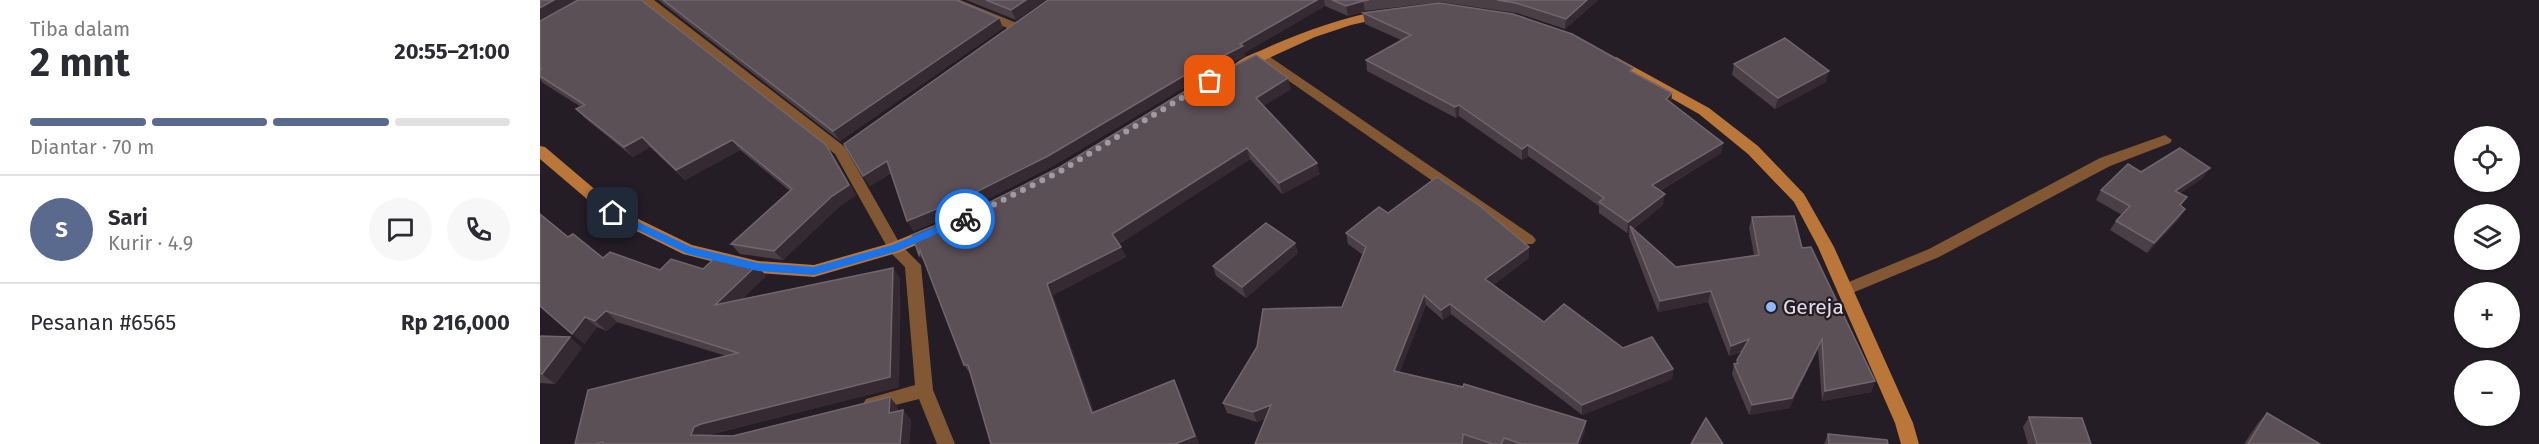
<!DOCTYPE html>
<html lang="id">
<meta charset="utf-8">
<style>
body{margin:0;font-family:"Fira Sans",sans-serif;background:#f7f7f7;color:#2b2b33;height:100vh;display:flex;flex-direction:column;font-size:22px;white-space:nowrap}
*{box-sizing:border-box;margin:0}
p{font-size:20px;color:#7c7c81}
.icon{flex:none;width:33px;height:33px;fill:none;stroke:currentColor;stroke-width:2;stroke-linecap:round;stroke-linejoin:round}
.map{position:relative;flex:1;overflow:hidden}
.details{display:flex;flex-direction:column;background:#fff;width:540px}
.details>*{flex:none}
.tools{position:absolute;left:1914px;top:126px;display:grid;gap:12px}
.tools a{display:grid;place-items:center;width:66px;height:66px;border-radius:50%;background:#fff;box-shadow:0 2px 4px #0004;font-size:30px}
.pin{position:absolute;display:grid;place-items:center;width:51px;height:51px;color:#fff;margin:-26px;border-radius:12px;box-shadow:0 3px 9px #0006}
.courier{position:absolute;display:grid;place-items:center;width:60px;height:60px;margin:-30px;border:4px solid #1a73e8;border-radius:50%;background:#fff;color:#222;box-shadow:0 2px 8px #0007}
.overview em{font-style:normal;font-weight:700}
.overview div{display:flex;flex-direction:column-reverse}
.overview{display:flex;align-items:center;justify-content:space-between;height:102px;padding:0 30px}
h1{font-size:39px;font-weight:700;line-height:45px}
.bar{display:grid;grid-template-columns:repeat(4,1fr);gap:9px 6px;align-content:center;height:72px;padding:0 30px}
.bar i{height:8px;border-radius:4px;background:#e1e1e2}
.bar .selected{background:#596a8e}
.bar p{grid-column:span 4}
.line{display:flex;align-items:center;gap:15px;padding:0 30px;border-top:2px solid #e1e1e2}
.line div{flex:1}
.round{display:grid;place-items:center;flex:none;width:63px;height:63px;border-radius:32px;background:#f7f7f7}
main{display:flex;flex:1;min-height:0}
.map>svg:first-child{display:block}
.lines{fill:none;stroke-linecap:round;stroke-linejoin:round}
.street{fill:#825834;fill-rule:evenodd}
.secondary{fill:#bb763a;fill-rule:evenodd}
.wall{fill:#4b3f46}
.shaded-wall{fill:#352a32}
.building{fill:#5c5057;stroke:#71666d;stroke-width:1.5}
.route{fill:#1a73e8}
.done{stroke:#a19aa2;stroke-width:6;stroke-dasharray:0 10.8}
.poi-dot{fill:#91b8fd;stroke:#241d26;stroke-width:2}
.labels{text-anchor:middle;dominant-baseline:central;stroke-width:4.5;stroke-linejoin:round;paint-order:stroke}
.poi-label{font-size:21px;fill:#e4dee5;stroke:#241d26;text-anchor:start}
</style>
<main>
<section class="details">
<div class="overview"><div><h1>2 mnt</h1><p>Tiba dalam</p></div><em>20:55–21:00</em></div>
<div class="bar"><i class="selected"></i><i class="selected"></i><i class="selected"></i><i></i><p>Diantar · 70 m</p></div>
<div class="line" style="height:108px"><b class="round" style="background:#596a8e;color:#fff">S</b><div><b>Sari</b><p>Kurir · 4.9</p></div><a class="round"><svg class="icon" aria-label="chat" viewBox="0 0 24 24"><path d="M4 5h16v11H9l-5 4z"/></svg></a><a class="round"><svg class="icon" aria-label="phone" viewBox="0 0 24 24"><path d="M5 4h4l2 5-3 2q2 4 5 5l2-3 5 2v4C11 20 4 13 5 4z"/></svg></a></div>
<div class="line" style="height:78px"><div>Pesanan #6565</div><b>Rp 216,000</b></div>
</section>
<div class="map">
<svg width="1999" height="444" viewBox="0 0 1999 444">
<rect width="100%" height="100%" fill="#241d26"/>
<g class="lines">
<!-- street -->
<g class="street">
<polygon points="100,0 114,0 305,147 360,244 381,265 393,390 415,444 397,444 379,399 332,411 326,409 323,404 326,399 375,385 365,267 350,252 295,154"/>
<polygon points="403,0 420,0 482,25 484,28 478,32 474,31"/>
<polygon points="721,51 993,236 996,240 993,244 983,244 716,58 715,55"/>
<polygon points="1625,135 1632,140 1630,143 1570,166 1399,257 1305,296 1299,294 1297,290 1299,286 1389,249 1560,158"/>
</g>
<!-- secondary -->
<g class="secondary">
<path d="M 843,10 L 849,14 L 847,17 L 811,25 L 775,37 L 705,69 L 700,70 L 693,66 C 700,58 713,54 722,50 C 761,32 801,18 843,10 Z"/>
<polygon points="1076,57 1169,108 1218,146 1264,194 1294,247 1373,423 1379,444 1361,444 1355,423 1278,247 1254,202 1208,154 1159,114 1071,64 1069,61 1071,58"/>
<polygon points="0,146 5,147 78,209 152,245 218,261 274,265 351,243 392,226 397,228 400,232 397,236 360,252 274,277 218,273 143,254 68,217 0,159"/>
</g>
</g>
<!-- wall -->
<g class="wall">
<polygon points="0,0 286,145 293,155 316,195 300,206 243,260 200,254 191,244 250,191 200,150 145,180 110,147 93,157 46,119 36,109 41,107 3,83 0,79"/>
<polygon points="118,0 416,0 459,18 463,28 300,141"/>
<polygon points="426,0 505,0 476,20"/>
<polygon points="508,0 1058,0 1025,29 977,13 900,2 825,11 808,16 785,6 704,53 705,56 648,85 513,166 434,206 374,231 367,221 351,173 330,186 323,176"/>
<polygon points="823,13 1093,72 1132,93 1131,102 1183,143 1181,153 1120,191 1123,205 1093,229 1136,267 1214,255 1209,228 1212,217 1262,248 1335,381 1331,392 1282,401 1278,349 1249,408 1209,415 1192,374 1194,364 1196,363 1203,351 1189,356 1168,302 1118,312 1089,237 1089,232 1087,233 1059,213 1059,206 988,156 982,160 919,116 916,118 827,71 826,60 861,40 825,24"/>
<polygon points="1194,64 1286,82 1235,109 1192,75"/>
<polygon points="751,89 723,106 780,174 742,194 710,159 579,244 586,257 513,295 554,413 639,390 659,444 445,422 431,375 424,365 385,262 379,255 440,207 520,167"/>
<polygon points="1601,172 1663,178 1640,193 1641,206 1639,219 1607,253 1570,230 1576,221 1582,215 1556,200 1561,190"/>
<polygon points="848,213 989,258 953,285 1004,322 1083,348 1133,369 1132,379 1042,415 911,314 903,320 886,305 859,373 1045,431 1040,444 715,444 726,418 717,422 687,413 683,403 802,307 823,255 808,244 806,233"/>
<polygon points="28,237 63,258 120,270 163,269 226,276 202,299 353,268 360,279 359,387 169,435 193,436 358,407 358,411 371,420 369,444 35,444 186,356 77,322 67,331 57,327 44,344"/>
<polygon points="755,243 758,253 706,298 676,276 673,266"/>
<polygon points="0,336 42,348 15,384 0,383"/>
<polygon points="1727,413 1780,444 1704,444 1718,423"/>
<polygon points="1489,417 1551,444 1488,444 1483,427"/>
<polygon points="1288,434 1348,444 1284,444"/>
</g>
<!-- shaded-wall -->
<g class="shaded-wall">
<polygon points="14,0 40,0 0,22 0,8"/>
<polygon points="486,0 505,0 476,20 471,10"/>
<polygon points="777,0 784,0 785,6 704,53 705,56 648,85 513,166 434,206 374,231 367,221 700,44"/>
<polygon points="1047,0 1058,0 1025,29 1026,19"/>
<polygon points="823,1 825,11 808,16 806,6"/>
<polygon points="459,18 463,28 300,141 293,131"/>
<polygon points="1289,71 1286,82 1235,109 1238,98"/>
<polygon points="748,78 751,89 719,109 716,98"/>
<polygon points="1132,93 1131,104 1126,99"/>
<polygon points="919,105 919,116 916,118 915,107"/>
<polygon points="102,137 110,147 93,157 84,147"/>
<polygon points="192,140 200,150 145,180 136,170"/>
<polygon points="1183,143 1181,153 1111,196 1112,185"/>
<polygon points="286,145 293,155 316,195 300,206 243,260 234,251"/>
<polygon points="988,145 988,156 982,160 982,149"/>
<polygon points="707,148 710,159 577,245 572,234"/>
<polygon points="347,161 353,171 330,186 323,176"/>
<polygon points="777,163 780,174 742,194 739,183"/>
<polygon points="1670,168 1663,178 1629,201 1635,191"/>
<polygon points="1125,194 1123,205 1091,230 1090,226 1089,232 1087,233 1088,222"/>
<polygon points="1645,209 1639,219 1607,253 1614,243"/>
<polygon points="755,243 758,253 706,298 702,287"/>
<polygon points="581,247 586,257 513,295 558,423 552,413 507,284"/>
<polygon points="989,247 989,258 946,290 945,279"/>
<polygon points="217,265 226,276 185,315 175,305"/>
<polygon points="353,268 360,279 359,387 172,434 165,437 151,435 154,427"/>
<polygon points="1171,291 1168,302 1118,312 1120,301"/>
<polygon points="884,295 886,305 856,382 854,371"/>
<polygon points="910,304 911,314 903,320 901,310"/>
<polygon points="66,311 77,322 67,331 55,321"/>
<polygon points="45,317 57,327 44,344 32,334"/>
<polygon points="30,337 42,348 15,384 2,374"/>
<polygon points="1209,339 1206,349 1189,356 1191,346"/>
<polygon points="1282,339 1278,349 1249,408 1209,415 1212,405"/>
<polygon points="1133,369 1132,379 1042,415 1042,405"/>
<polygon points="634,380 639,390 659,444 635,444"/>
<polygon points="1335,381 1331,392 1282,401 1285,391"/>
<polygon points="350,397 358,407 358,423 349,413"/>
<polygon points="731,405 735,415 717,422 713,412"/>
<polygon points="363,410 371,420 369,444 360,444"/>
<polygon points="1046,421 1045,431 1040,444 1037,444"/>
</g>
<!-- building -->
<g class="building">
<polygon points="0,0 14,0 0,8"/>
<polygon points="38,0 101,0 286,145 309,185 292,196 234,251 191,244 252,189 192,140 136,170 102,137 84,147 36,109 45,105 0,76 0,69 1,69 0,68 0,21"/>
<polygon points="123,0 416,0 459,18 293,131"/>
<polygon points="446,0 486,0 471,10"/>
<polygon points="508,0 777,0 700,44 703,46 645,75 508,156 428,196 367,221 347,161 323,176 304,144"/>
<polygon points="792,0 829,0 823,1 806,6"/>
<polygon points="957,0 1047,0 1026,19 976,3"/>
<polygon points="899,3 973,14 1032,34 1093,68 1090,71 1132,93 1126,99 1183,143 1112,185 1125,194 1088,222 1059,202 1064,198 988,145 982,149 919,105 915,107 826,60 871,35 823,13"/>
<polygon points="1245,38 1289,71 1238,98 1194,64"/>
<polygon points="716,55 748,78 716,98 777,163 739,183 707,148 572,234 581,247 507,284 552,413 634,380 655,436 635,444 451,444 428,365 424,365 380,250 379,255 372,235 440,207 520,167 657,84"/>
<polygon points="1640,148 1670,168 1635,191 1647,197 1640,205 1645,209 1614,243 1576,221 1590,206 1561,190 1588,164 1601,172"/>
<polygon points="897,177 940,206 989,247 945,279 1004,322 1024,304 1083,348 1112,337 1133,369 1042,405 910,304 901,310 884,295 854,371 923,387 924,384 1046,421 1037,444 982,444 964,438 961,444 953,444 923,434 922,444 715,444 731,405 713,412 683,403 717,347 723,309 802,307 826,247 806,233 839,207 848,213"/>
<polygon points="0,214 28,237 33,234 63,258 70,252 120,270 131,259 163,269 176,257 217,265 175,305 353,268 350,377 161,424 154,427 151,435 193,436 350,397 349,413 363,410 360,444 63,444 63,442 55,444 35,444 48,390 198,353 66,311 55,321 45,317 32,334 0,306"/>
<polygon points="1254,216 1262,248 1271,247 1335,381 1285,391 1282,339 1252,398 1212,405 1194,364 1198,363 1197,360 1209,339 1191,346 1171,291 1120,301 1090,226 1136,267 1219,255 1212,217"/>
<polygon points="726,223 755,243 702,287 673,266"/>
<polygon points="0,336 30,337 2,374 0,373"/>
<polygon points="1727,413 1780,444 1708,444"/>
<polygon points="1489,417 1542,418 1551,444 1497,444"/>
<polygon points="1166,418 1183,444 1151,444"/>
<polygon points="1288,434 1347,440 1348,444 1289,444"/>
</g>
<!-- route -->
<polygon class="route" points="73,210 151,247 218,263 274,267 352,245 425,215 430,219 358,251 274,275 218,271 148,254 69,216 68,213"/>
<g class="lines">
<!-- done -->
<polyline class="done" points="425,219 519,172 670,81"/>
</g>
<!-- markers -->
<circle class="poi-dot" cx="1231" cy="307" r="6"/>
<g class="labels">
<!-- poi labels -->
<g class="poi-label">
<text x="1243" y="307">Gereja</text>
</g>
</g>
</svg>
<div class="tools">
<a><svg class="icon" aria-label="locate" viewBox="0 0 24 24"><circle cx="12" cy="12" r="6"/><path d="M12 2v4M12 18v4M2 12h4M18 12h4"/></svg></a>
<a><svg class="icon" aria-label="layers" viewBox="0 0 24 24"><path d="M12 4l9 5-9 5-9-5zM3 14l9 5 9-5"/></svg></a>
<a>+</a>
<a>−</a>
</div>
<div class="pin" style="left:670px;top:81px;background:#ea580c"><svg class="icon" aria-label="bag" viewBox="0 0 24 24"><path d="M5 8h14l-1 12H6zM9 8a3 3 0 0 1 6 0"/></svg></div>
<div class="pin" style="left:73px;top:213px;background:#1f2937"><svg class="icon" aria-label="home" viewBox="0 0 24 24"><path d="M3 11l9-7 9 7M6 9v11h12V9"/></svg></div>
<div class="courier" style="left:425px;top:219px"><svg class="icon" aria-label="bike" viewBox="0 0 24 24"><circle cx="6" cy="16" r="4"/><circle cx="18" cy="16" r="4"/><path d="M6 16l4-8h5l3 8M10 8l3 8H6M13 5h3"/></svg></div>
</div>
</main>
